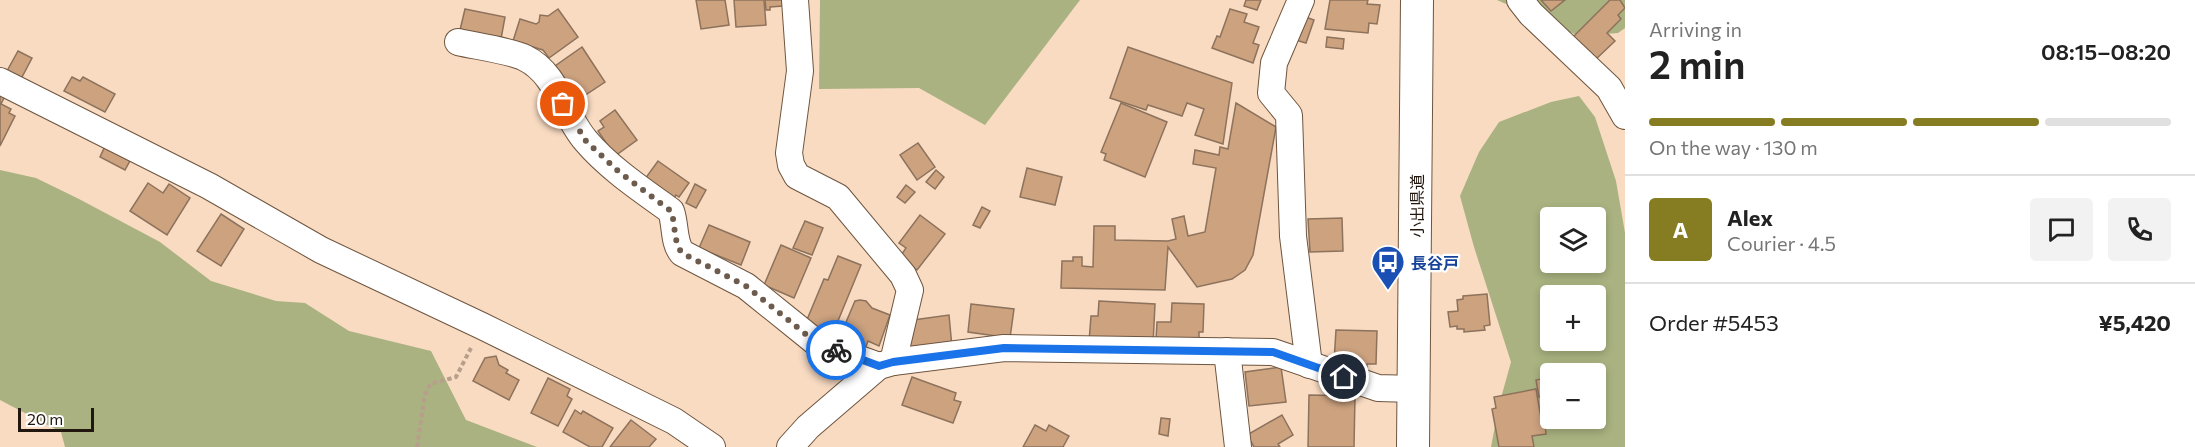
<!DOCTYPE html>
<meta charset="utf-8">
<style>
body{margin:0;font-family:Commissioner,"Noto Sans JP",sans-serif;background:#f2f2f2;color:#222;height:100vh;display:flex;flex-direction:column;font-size:22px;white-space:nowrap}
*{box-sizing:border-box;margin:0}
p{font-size:20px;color:#767676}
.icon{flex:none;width:33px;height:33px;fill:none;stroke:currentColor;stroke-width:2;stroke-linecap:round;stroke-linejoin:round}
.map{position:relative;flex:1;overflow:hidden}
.drawer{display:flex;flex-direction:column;background:#fff;width:570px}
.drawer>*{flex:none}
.buttons{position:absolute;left:1540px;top:207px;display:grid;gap:12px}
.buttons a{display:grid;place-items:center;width:66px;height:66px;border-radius:6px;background:#fff;box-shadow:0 3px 9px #0003;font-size:30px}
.scale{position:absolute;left:18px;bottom:15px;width:76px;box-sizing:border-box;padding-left:6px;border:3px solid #21170e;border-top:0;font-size:16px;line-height:21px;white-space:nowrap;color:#21170e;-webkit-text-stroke:4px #fff;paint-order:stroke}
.pin{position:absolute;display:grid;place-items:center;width:51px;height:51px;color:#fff;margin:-26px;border:3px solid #fff;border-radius:50%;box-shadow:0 2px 6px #0007}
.courier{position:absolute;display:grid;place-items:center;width:60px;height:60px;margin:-30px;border:4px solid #1a73e8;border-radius:50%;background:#fff;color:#222;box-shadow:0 2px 8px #0007}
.overview em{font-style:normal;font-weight:600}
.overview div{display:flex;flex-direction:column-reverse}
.overview{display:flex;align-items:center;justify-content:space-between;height:102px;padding:0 24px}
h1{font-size:39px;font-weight:600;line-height:45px}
.bar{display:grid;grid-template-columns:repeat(4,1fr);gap:9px 6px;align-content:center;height:72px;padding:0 24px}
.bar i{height:8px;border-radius:4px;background:#e0e0e0}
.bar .on{background:#867c22}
.bar p{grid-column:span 4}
.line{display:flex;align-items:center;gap:15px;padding:0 24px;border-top:2px solid #e0e0e0}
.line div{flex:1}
.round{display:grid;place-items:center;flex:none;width:63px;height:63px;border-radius:6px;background:#f2f2f2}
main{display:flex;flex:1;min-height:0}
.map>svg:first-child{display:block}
.forest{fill:#a9b280;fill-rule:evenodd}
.building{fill:#cca27f;stroke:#8d725c;stroke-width:1.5}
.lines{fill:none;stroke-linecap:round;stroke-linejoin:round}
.minor-casing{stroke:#6e553f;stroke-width:28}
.major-casing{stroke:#6e553f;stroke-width:34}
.path{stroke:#b79f8b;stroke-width:4;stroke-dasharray:4.5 3;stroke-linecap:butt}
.minor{stroke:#fff;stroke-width:26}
.major{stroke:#fff;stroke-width:32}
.done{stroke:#6d5c4d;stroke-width:6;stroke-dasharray:0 10.8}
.route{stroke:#1a73e8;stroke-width:8}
.labels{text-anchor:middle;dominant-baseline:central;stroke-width:4.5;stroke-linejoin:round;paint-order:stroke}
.street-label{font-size:16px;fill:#21170e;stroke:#fff}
.transit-label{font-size:16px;font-weight:bold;fill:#164399;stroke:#fff;text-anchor:start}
</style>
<main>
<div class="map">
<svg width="1625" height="447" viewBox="0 0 1625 447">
<rect width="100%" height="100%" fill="#f9dbc2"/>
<!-- forest -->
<g class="forest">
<polygon points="820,0 1080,0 985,125 919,88 819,89"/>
<polygon points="1497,0 1625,0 1625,28 1618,33 1579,36"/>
<path d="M 1579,96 L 1595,117 L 1616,181 L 1625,233 L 1625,447 L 1491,447 L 1499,405 L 1511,362 L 1474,247 L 1460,196 L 1479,152 L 1499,122 L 1551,102 ZM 1551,218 L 1596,218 L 1596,262 L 1551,262 ZM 1551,296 L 1596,296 L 1596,340 L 1551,340 ZM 1551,374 L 1596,374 L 1596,418 L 1551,418 Z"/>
<polygon points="0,170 36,178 79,199 160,242 211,281 276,301 305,303 349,331 431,351 466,420 537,447 65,447 61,432 0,400"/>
</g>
<!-- building -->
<g class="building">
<polygon points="696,0 725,0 729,25 701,29"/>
<polygon points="734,0 764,0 766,25 736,27"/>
<polygon points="765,0 783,0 783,6 770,7 770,10 766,10"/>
<polygon points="1246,0 1261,0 1257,10 1244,6"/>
<polygon points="1330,0 1368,0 1367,4 1380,5 1377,24 1369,23 1368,33 1325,29"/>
<polygon points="1541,0 1565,0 1551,11"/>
<polygon points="1610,0 1620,0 1625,8 1618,15 1621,19 1607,33 1615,41 1594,61 1572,38"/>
<polygon points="465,9 505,17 501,39 460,30"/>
<polygon points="558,9 578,37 549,58 543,50 513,41 520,19 536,24 539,22 540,15 548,16"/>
<polygon points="1230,9 1247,14 1244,22 1259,27 1253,43 1259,45 1253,63 1212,48 1217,36 1220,37"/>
<polygon points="1300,15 1314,20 1306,43 1292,39"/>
<polygon points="1327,37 1344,39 1343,49 1326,47"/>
<polygon points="582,47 605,82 578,100 555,66"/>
<polygon points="1128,47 1232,83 1223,144 1195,135 1204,109 1187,103 1182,116 1148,105 1146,110 1110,98"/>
<polygon points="18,51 32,58 21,79 7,71"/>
<polygon points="72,77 80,81 83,77 115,94 105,112 64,91"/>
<polygon points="0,91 6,94 1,104 11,109 9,113 15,116 0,146"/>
<polygon points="1121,103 1167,122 1145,177 1104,160 1106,154 1101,152"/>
<polygon points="1236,103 1276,127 1253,255 1245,270 1232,279 1197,287 1168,247 1165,290 1061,288 1062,261 1073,261 1073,257 1082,257 1082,266 1093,267 1094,226 1115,226 1115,240 1168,241 1176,239 1172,219 1184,216 1188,236 1205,232 1216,168 1193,164 1195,150 1219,155 1220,147 1228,149"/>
<polygon points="615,110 637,140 615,156 598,131 604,127 600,121"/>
<polygon points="918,143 935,167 917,180 900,155"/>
<polygon points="106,144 132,157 125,170 100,157"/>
<polygon points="658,161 689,183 679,197 676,195 670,204 642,183"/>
<polygon points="1027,168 1062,177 1055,205 1020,197"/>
<polygon points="936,170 944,177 935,189 926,182"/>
<polygon points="148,183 163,193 169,184 190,198 167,235 130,211"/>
<polygon points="695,184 706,190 696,208 686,203"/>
<polygon points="906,185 915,192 905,203 897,197"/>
<polygon points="982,207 990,211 980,228 973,225"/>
<polygon points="221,214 244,229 221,266 197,251"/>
<polygon points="920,215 945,234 917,270 900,257 906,248 899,243"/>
<polygon points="1342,218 1343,251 1310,252 1308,219"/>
<polygon points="805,221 823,228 812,255 793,248"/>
<polygon points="709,225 750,242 741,265 699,248"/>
<polygon points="781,245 811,258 794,298 764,285"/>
<polygon points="838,256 861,265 833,333 806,322 824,279 828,280"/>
<polygon points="1487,294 1490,325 1484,326 1485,330 1464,332 1464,329 1457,329 1457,326 1450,327 1448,312 1458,311 1457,300 1463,299 1463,296"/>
<polygon points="860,300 866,301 872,308 890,315 879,346 868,341 865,349 846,341 848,336 841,334 855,301"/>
<polygon points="1099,301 1155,304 1153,345 1089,342 1091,316 1098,316"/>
<polygon points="1172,303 1204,304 1203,332 1199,332 1199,341 1156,340 1157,322 1171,322"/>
<polygon points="971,304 1014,309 1010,338 968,332"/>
<polygon points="949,315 952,347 910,352 906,321"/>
<polygon points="1336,330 1377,331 1376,364 1367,364 1367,367 1348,367 1348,363 1334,362"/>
<polygon points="496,356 499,365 508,370 506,373 519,380 509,400 473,381 485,358"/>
<polygon points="1281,367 1286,402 1249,406 1245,372"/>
<polygon points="912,377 956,393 954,400 961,402 953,423 902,405"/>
<polygon points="1551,377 1551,394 1539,397 1536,380"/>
<polygon points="548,378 570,389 567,396 572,399 558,426 531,413"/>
<polygon points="1536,389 1542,424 1545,424 1546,434 1532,436 1534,447 1499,447 1492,409 1496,408 1494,397"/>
<polygon points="1309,395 1355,396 1354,447 1308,447"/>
<polygon points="1551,396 1551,409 1543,410 1541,398"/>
<polygon points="575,410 581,414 583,411 613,428 602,447 590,447 563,432"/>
<polygon points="1282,415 1293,435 1278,444 1280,447 1254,447 1247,435"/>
<polygon points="1161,418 1170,419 1168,436 1159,434"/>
<polygon points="631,420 656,439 649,447 610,447"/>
<polygon points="1035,425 1046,431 1049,425 1069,436 1063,447 1023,447"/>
</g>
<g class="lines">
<!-- minor casing -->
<g class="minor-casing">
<g id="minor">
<polyline points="795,0 800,71 789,153 791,165 797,176 838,197 903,275 910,290 893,362"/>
<polyline points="1301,0 1274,63 1271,93 1289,115 1293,236 1309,365"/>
<polyline points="1520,0 1531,14 1609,88 1625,116"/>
<path d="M 458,42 C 475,46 512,51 525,58 C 558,74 563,115 586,141 C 610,169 642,190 671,211 C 676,225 673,242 682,253 L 746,286 L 818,344 L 879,366"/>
<polyline points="0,81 209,186 321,250 482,326 674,421 712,447"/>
<polyline points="1227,351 1238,447"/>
<polyline points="790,447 808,427 879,366 893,362 1004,348 1273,352 1378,388 1414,389"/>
</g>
</g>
<!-- major casing -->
<g class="major-casing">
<polyline id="major" points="1413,447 1417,0"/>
</g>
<!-- path -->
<polyline class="path" points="417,447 425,395 430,384 456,377 471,348"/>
<!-- minor -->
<use href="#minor" class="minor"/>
<!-- major -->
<use href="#major" class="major"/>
</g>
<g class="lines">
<!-- done -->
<path class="done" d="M 563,104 L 586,141 L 618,171 L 671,211 C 676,225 673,242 682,253 L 746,286 L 818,344 L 836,350"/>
<!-- route -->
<polyline class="route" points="836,350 879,366 893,362 1004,348 1273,352 1344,377"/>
</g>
<!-- icons -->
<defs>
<g id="bus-pin" transform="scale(1.725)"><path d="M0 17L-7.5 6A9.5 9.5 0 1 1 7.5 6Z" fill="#1a4fb4" stroke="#fff"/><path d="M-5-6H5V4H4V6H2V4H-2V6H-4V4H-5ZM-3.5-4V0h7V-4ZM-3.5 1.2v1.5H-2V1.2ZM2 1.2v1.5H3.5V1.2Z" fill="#fff"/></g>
</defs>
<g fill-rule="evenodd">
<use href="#bus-pin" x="1388" y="262"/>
</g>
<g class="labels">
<!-- street labels -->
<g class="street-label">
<text transform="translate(1416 206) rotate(-90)">小出県道</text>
</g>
<!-- transit labels -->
<g class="transit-label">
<text x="1411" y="262">長谷戸</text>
</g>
</g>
</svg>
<div class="buttons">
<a><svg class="icon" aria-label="layers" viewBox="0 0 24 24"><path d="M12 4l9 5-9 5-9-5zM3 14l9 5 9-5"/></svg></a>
<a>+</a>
<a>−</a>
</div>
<div class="scale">20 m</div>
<div class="pin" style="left:563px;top:104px;background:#ea580c"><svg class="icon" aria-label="bag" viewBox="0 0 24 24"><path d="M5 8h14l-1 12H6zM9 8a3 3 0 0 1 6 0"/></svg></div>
<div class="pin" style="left:1344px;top:377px;background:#1f2937"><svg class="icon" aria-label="home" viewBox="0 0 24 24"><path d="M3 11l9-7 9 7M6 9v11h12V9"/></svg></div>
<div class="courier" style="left:836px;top:350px"><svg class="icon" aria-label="bike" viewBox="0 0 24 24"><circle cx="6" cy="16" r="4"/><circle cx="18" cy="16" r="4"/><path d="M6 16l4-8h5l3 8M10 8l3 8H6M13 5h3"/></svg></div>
</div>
<section class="drawer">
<div class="overview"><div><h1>2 min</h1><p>Arriving in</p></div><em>08:15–08:20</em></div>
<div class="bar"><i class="on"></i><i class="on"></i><i class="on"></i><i></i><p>On the way · 130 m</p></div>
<div class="line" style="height:108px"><b class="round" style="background:#867c22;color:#fff">A</b><div><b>Alex</b><p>Courier · 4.5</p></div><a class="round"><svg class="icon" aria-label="chat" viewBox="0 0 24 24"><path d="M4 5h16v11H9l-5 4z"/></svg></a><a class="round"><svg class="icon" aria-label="phone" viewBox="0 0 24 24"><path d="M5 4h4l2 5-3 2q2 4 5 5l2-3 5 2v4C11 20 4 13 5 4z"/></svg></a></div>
<div class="line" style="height:78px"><div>Order #5453</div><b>¥5,420</b></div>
</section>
</main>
